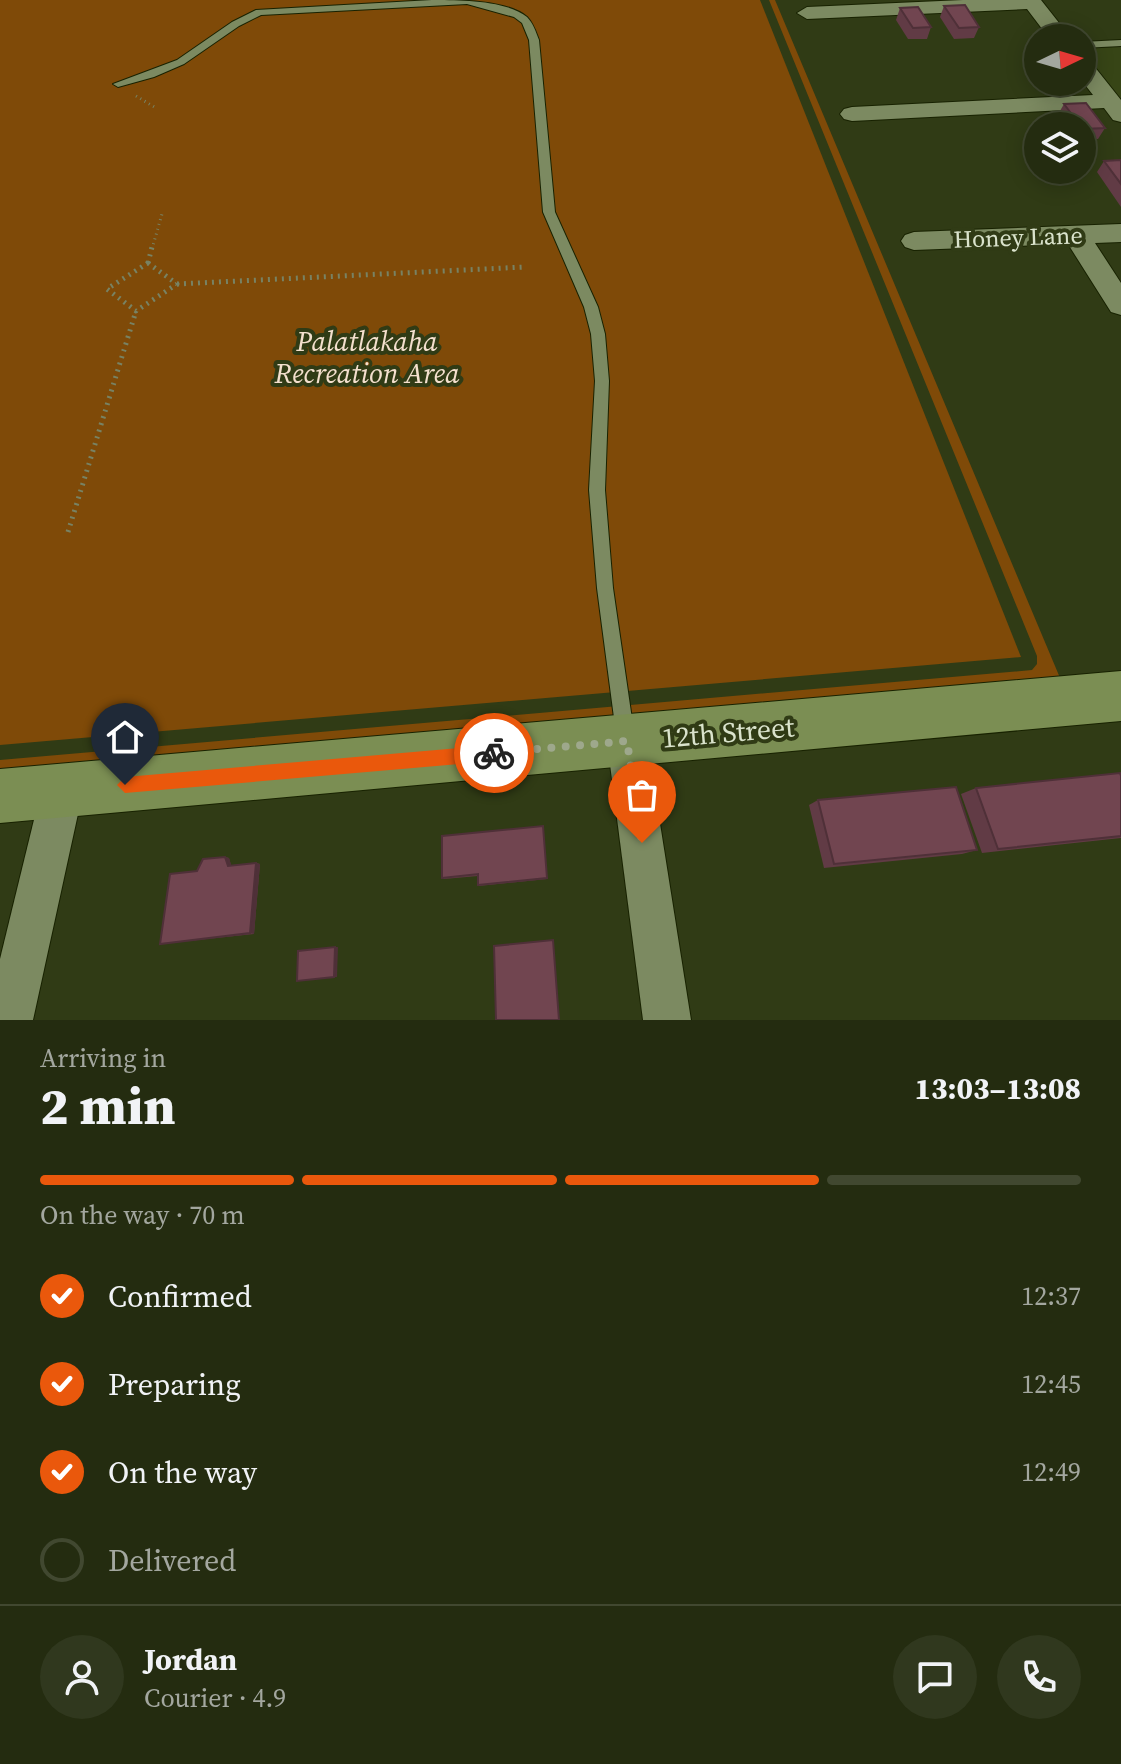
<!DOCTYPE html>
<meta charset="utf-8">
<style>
body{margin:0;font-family:"Source Serif 4",serif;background:#30381e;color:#f1f3f6;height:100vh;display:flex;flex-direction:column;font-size:30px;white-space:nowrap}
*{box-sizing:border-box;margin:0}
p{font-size:26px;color:#a3a79f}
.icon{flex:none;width:44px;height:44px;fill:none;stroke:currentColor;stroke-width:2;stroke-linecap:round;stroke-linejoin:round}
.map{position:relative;height:1020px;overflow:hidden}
.drawer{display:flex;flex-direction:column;background:#242c10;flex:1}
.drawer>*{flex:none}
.needle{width:52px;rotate:85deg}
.buttons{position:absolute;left:1024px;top:24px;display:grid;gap:16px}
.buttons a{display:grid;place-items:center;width:72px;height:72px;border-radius:50%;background:#242c10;box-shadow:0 4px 20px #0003,0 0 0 2px #414830;font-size:40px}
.pin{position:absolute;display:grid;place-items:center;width:68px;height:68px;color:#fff;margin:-82px -34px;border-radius:50% 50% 50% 0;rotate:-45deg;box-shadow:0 0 8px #0007}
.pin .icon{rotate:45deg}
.courier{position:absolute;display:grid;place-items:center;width:80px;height:80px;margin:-40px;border:6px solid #ea580c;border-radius:50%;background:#fff;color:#222;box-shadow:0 2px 10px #0007}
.head em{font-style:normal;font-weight:800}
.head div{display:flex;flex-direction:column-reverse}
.head{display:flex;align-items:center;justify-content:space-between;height:136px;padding:0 40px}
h1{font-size:52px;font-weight:800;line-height:60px}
.bar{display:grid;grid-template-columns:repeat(4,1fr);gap:12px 8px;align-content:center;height:96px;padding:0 40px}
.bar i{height:10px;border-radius:6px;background:#414830}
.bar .selected{background:#ea580c}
.bar p{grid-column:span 4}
.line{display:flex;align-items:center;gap:20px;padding:0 40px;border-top:2px solid #414830}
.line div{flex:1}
.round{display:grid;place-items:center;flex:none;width:84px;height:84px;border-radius:42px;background:#30381e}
ol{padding:0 40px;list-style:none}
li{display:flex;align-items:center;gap:24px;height:88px}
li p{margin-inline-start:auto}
li .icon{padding:8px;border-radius:50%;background:#ea580c;color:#fff;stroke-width:4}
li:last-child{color:#a3a79f}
li i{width:44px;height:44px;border:4px solid #414830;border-radius:50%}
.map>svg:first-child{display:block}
.built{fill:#374516}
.green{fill:#7f4a08}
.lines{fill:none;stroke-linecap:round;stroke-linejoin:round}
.lane-casing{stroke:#182200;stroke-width:2}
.street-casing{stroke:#182200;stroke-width:2}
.secondary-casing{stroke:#182200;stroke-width:2}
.path-far1{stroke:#788263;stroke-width:3;stroke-dasharray:1 4;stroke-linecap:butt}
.path{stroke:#788263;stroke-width:5;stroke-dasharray:2 5;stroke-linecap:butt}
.lane{fill:#7c8a61;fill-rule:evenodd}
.street{fill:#7c8a61;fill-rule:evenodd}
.secondary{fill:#7b8e53;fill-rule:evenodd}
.wall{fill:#613b45}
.shaded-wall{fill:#4f3038}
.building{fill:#714550;stroke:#4f3038;stroke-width:2}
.route{fill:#ea580c}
.done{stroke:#9ea88c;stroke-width:8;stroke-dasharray:0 14.4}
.labels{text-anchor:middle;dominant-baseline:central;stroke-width:8;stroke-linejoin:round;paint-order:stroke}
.far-street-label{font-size:24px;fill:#dae3cc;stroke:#303b15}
.park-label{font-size:28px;font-style:italic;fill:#f4e0ce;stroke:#303b15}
.street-label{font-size:28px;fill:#dae3cc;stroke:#303b15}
</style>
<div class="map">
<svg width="1121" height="1020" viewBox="0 0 1121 1020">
<rect width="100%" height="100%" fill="#303b15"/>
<!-- built -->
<polygon class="built" points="1121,41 1121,100 1082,52 1082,43"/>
<!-- green -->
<g class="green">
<polygon points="0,0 760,0 1021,657 0,745"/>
<polygon points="769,0 775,0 1063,685 0,779 0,760 1032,670 1037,664 1037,656"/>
</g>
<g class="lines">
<!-- lane casing -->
<g class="lane-casing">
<g id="lane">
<path d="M 432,0 C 457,0 507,0 527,17 C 533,23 536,32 539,40 L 555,212 L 598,307 L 605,334 L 609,381 L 605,490 L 613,588 L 634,733 L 632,740 L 625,742 L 618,740 L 616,733 L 597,588 L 589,490 L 595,381 L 591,334 L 584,307 L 543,212 L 529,40 L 522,23 L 514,17 L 467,4 L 261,15 L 239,26 L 184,64 L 154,77 L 118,87 L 113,84 L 177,60 L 232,22 L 256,10 Z"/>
<polygon points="1121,40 1121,46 1082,48 1082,42"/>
</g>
</g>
<!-- street casing -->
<g class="street-casing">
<g id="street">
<polygon points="963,0 1041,0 1071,38 1049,38 1027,9 807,19 797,13 807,7"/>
<polygon points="1082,59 1090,61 1121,100 1121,122 1113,120 1104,108 852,121 844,119 840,114 844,109 852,107 1093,95 1082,81"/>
<polygon points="1121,224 1121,242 1095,243 1121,283 1121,315 1111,312 1068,244 914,250 905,247 901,241 905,235 914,232"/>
<polygon points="627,721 641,727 647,741 691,1020 643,1020 607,741 613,727"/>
<polygon points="62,770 77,776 83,791 33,1020 0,1020 0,959 41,791 47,776"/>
</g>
</g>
<!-- secondary casing -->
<g class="secondary-casing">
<polygon id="secondary" points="1121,671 1121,721 0,823 0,769"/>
</g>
<!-- path-far1 -->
<g class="path-far1">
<polyline points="136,96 156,108"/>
<polyline points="152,249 162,214"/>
</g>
<!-- path -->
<g class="path">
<polyline points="148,263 152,247"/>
<polygon points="148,263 177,284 136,311 107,289"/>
<polyline points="177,284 525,267"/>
<polyline points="68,532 136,311"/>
</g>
<!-- lane -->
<use href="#lane" class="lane"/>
<!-- street -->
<use href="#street" class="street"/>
<!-- secondary -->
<use href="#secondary" class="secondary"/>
</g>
<!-- wall -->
<g class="wall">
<polygon points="944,6 979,27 974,38 954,39 940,17"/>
<polygon points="900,8 931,27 927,39 908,39 896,20"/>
<polygon points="1064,104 1105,128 1098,139 1082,140 1082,126 1065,126 1057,116"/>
<polygon points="1121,160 1121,207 1097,172 1104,161"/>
<polygon points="1121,776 1121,838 982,853 961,794 976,788"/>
<polygon points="818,800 977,850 962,854 824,868 809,805"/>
<polygon points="543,826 547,879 479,886 478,876 444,879 442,878"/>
<polygon points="225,857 229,858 231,866 256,863 260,864 254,934 160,944 197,871"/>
</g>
<!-- shaded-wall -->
<g class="shaded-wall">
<polygon points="225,857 229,858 232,867 228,866"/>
<polygon points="256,863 260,864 254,934 250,933"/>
<polygon points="335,947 338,947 337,977 334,977"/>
</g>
<!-- building -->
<g class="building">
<polygon points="965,5 979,27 959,28 944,6"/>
<polygon points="918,7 931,27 913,28 900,8"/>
<polygon points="1086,103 1105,128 1083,129 1064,104"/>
<polygon points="1121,160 1121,184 1104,161"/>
<polygon points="1120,773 1121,776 1121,836 998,849 976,788"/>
<polygon points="956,787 977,850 834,864 818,800"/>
<polygon points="543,826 547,878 478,885 478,874 442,878 442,836"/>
<polygon points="225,857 228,866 256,863 250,933 160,944 170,874 197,871 203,859"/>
<polygon points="553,940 559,1020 496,1020 494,946"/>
<polygon points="335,947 334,977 297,981 298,951"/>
</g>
<!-- route -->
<polygon class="route" points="494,745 502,753 494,761 125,793 117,785 125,777"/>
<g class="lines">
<!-- done -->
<polyline class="done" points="494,753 627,741 642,843"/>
</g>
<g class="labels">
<!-- far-street labels -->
<g class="far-street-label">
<text transform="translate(1018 237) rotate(-2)">Honey Lane</text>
</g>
<!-- park labels -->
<g class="park-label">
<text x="367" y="341">Palatlakaha<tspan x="367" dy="32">Recreation Area</tspan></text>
</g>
<!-- street labels -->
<g class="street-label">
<text transform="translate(728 732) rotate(-5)">12th Street</text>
</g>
</g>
</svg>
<div class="buttons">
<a><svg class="needle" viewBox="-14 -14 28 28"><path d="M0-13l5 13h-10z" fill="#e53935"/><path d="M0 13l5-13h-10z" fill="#a3a79f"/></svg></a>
<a><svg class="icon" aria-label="layers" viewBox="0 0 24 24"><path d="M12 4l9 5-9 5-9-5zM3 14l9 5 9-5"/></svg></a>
</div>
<div class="pin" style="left:642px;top:843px;background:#ea580c"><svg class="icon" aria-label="bag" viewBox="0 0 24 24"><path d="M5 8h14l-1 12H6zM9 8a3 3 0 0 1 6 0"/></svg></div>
<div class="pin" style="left:125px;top:785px;background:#1f2937"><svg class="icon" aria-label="home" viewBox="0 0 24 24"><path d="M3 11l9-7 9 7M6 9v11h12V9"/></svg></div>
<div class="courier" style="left:494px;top:753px"><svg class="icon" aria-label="bike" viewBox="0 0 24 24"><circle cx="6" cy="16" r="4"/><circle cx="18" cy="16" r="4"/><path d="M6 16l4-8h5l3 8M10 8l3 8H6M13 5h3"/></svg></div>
</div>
<section class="drawer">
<div class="head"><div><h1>2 min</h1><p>Arriving in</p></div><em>13:03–13:08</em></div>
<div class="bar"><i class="selected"></i><i class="selected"></i><i class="selected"></i><i></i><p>On the way · 70 m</p></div>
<ol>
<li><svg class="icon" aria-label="check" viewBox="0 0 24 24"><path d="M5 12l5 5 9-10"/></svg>Confirmed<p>12:37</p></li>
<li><svg class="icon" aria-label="check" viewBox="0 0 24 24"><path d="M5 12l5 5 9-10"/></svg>Preparing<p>12:45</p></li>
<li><svg class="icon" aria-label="check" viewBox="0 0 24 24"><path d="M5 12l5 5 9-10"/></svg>On the way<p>12:49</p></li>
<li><i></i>Delivered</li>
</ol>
<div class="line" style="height:144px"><a class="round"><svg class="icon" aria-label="person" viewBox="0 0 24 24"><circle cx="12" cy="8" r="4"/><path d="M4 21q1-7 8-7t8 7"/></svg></a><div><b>Jordan</b><p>Courier · 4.9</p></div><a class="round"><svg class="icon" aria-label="chat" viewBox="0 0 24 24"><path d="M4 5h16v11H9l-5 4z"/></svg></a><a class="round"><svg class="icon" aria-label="phone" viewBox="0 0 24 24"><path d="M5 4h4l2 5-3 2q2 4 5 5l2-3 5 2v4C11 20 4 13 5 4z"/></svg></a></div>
</section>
